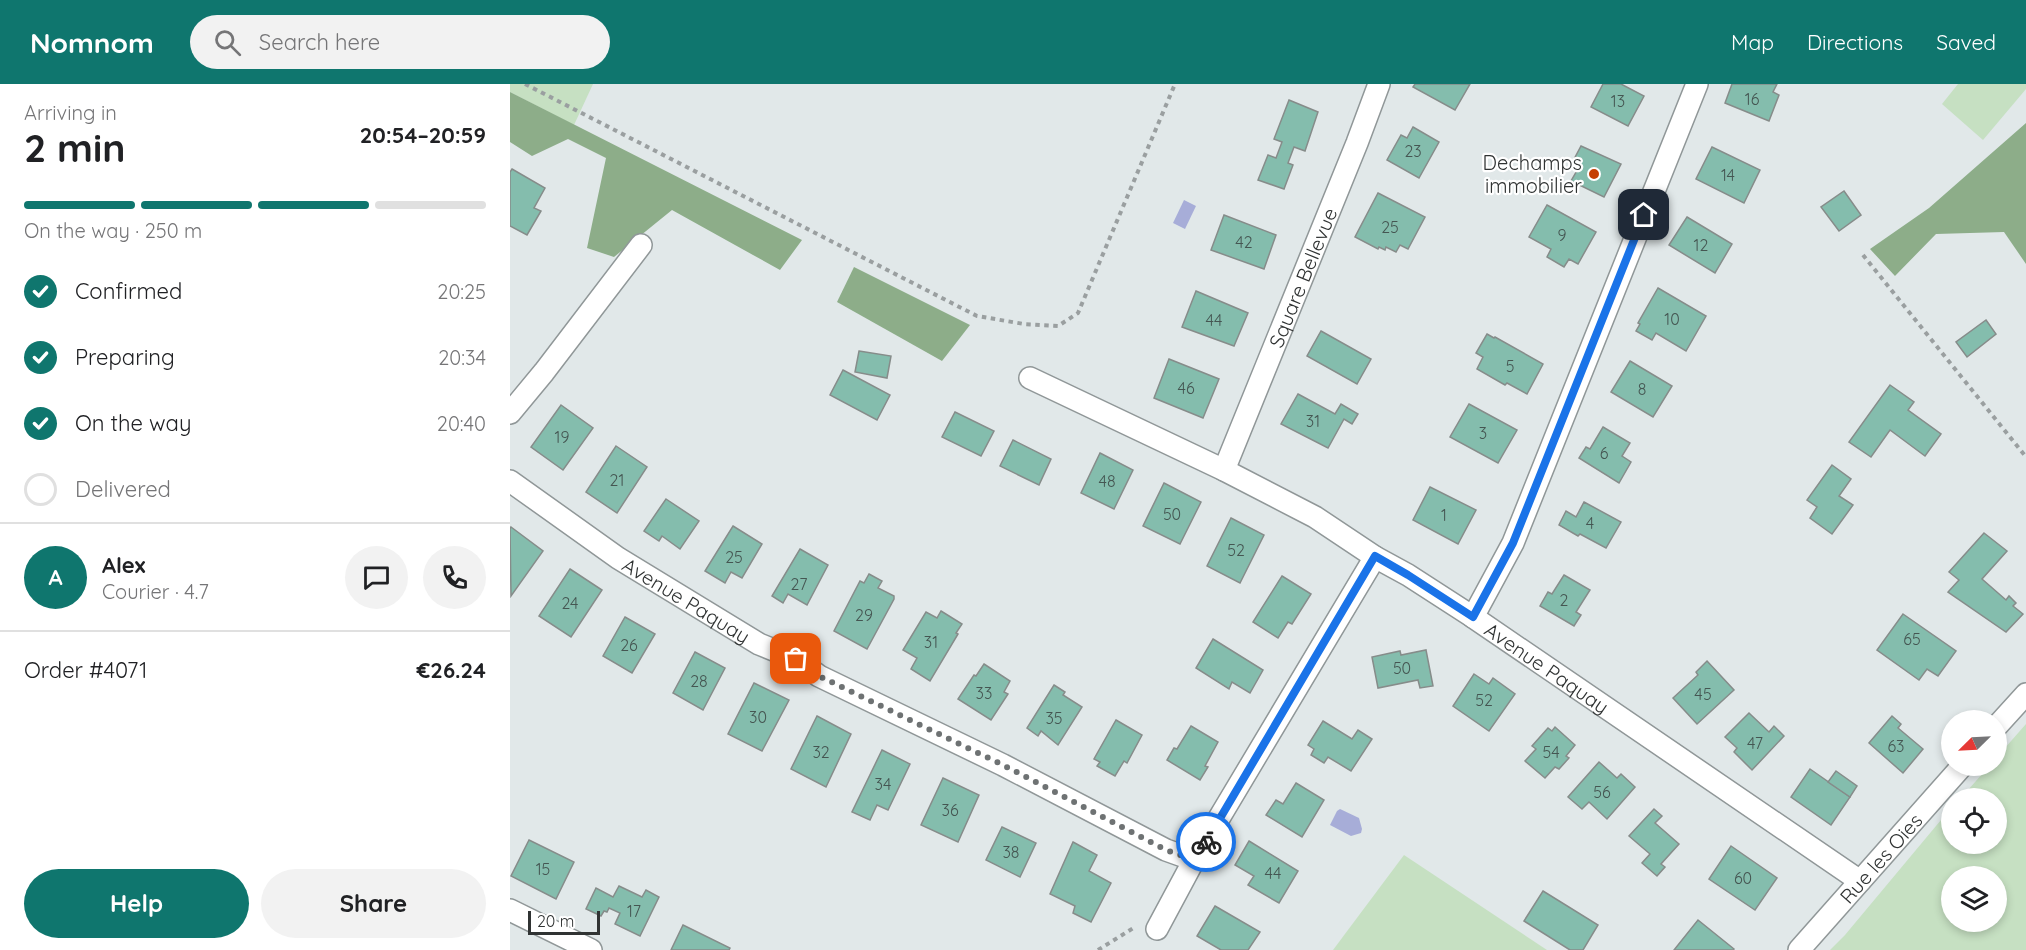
<!DOCTYPE html>
<meta charset="utf-8">
<style>
body{margin:0;font-family:Quicksand,sans-serif;background:#f2f2f2;color:#202124;height:100vh;display:flex;flex-direction:column;font-size:22px;white-space:nowrap}
*{box-sizing:border-box;margin:0}
p{font-size:20px;color:#757577}
.icon{flex:none;width:33px;height:33px;fill:none;stroke:currentColor;stroke-width:2;stroke-linecap:round;stroke-linejoin:round}
.map{position:relative;flex:1;overflow:hidden}
.side{display:flex;flex-direction:column;background:#fff;width:510px}
.side>*{flex:none}
.needle{width:39px;rotate:246deg}
.tools{position:absolute;left:1431px;top:626px;display:grid;gap:12px}
.tools a{display:grid;place-items:center;width:66px;height:66px;border-radius:50%;background:#fff;box-shadow:0 3px 9px #0003;font-size:30px}
.scale{position:absolute;left:18px;bottom:15px;width:72px;box-sizing:border-box;padding-left:6px;border:3px solid #303333;border-top:0;font-size:16px;line-height:21px;white-space:nowrap;color:#303333;-webkit-text-stroke:4px #fff;paint-order:stroke}
.pin{position:absolute;display:grid;place-items:center;width:51px;height:51px;color:#fff;margin:-26px;border-radius:12px;box-shadow:0 3px 9px #0006}
.courier{position:absolute;display:grid;place-items:center;width:60px;height:60px;margin:-30px;border:4px solid #1a73e8;border-radius:50%;background:#fff;color:#222;box-shadow:0 2px 8px #0007}
.headline em{font-style:normal;font-weight:700}
.headline div{display:flex;flex-direction:column-reverse}
.headline{display:flex;align-items:center;justify-content:space-between;height:102px;padding:0 24px}
h1{font-size:39px;font-weight:700;line-height:45px}
.bar{display:grid;grid-template-columns:repeat(4,1fr);gap:9px 6px;align-content:center;height:72px;padding:0 24px}
.bar i{height:8px;border-radius:4px;background:#e0e0e0}
.bar .current{background:#0f766e}
.bar p{grid-column:span 4}
.line{display:flex;align-items:center;gap:15px;padding:0 24px;border-top:2px solid #e0e0e0}
.line div{flex:1}
.round{display:grid;place-items:center;flex:none;width:63px;height:63px;border-radius:32px;background:#f2f2f2}
ol{padding:0 24px;list-style:none}
li{display:flex;align-items:center;gap:18px;height:66px}
li p{margin-inline-start:auto}
li .icon{padding:6px;border-radius:50%;background:#0f766e;color:#fff;stroke-width:4}
li:last-child{color:#757577}
li i{width:33px;height:33px;border:3px solid #e0e0e0;border-radius:50%}
.action{display:flex;gap:12px;margin-top:auto;padding:12px 24px}
.action a{flex:1;height:69px;border-radius:36px;background:#0f766e;color:#fff;font-size:24px;font-weight:700;line-height:69px;text-align:center}
.action a+a{background:#f2f2f2;color:#202124}
header{display:flex;align-items:center;gap:36px;box-sizing:border-box;height:84px;padding:0 30px;background:#0f766e;color:#fff}
header strong{font-size:28px}
nav{display:flex;gap:33px;margin-inline-start:auto;font-size:21px}
.search{width:420px;height:54px;background:#f2f2f2;display:flex;align-items:center;gap:15px;box-sizing:border-box;padding:0 21px;border-radius:33px;color:#757577;font-size:22px}
main{display:flex;flex:1;min-height:0}
.map>svg:first-child{display:block}
.green{fill:#c6e0c2;fill-rule:evenodd}
.forest{fill:#8dad89}
.water{fill:#a7add8}
.building{fill:#84bdad;stroke:#868c8a;stroke-width:1.5}
.lines{fill:none;stroke-linecap:round;stroke-linejoin:round}
.street-casing{stroke:#909798;stroke-width:24}
.path{stroke:#9a9fa0;stroke-width:4;stroke-dasharray:4.5 4.5;stroke-linecap:butt}
.street{stroke:#fff;stroke-width:21}
.done{stroke:#6e7273;stroke-width:6;stroke-dasharray:0 10.8}
.route{stroke:#1a73e8;stroke-width:8}
.poi-dot{fill:#c53e02;stroke:#fff;stroke-width:2}
.labels{text-anchor:middle;dominant-baseline:central;stroke-width:4.5;stroke-linejoin:round;paint-order:stroke}
.number-label{font-size:16px;fill:#455652}
.poi-label{font-size:20px;fill:#303333;stroke:#fff;text-anchor:end}
.street-label{font-size:20px;fill:#303333;stroke:#fff}
</style>
<header>
<strong>Nomnom</strong>
<div class="search"><svg class="icon" aria-label="search" viewBox="0 0 24 24"><circle cx="10" cy="10" r="6"/><path d="M15 15l6 6"/></svg>Search here</div>
<nav><a>Map</a><a>Directions</a><a>Saved</a></nav>
</header>
<main>
<section class="side">
<div class="headline"><div><h1>2 min</h1><p>Arriving in</p></div><em>20:54–20:59</em></div>
<div class="bar"><i class="current"></i><i class="current"></i><i class="current"></i><i></i><p>On the way · 250 m</p></div>
<ol>
<li><svg class="icon" aria-label="check" viewBox="0 0 24 24"><path d="M5 12l5 5 9-10"/></svg>Confirmed<p>20:25</p></li>
<li><svg class="icon" aria-label="check" viewBox="0 0 24 24"><path d="M5 12l5 5 9-10"/></svg>Preparing<p>20:34</p></li>
<li><svg class="icon" aria-label="check" viewBox="0 0 24 24"><path d="M5 12l5 5 9-10"/></svg>On the way<p>20:40</p></li>
<li><i></i>Delivered</li>
</ol>
<div class="line" style="height:108px"><b class="round" style="background:#0f766e;color:#fff">A</b><div><b>Alex</b><p>Courier · 4.7</p></div><a class="round"><svg class="icon" aria-label="chat" viewBox="0 0 24 24"><path d="M4 5h16v11H9l-5 4z"/></svg></a><a class="round"><svg class="icon" aria-label="phone" viewBox="0 0 24 24"><path d="M5 4h4l2 5-3 2q2 4 5 5l2-3 5 2v4C11 20 4 13 5 4z"/></svg></a></div>
<div class="line" style="height:78px"><div>Order #4071</div><b>€26.24</b></div>
<div class="action"><a>Help</a><a>Share</a></div>
</section>
<div class="map">
<svg width="1516" height="866" viewBox="0 0 1516 866">
<rect width="100%" height="100%" fill="#e1e8e9"/>
<!-- green -->
<g class="green">
<polygon points="0,0 83,0 64,41 0,8"/>
<polygon points="1448,0 1516,0 1516,5 1473,56 1432,20"/>
<path d="M 1516,640 L 1516,866 L 1320,866 L 1335,851 L 1441,724 L 1442,759 L 1486,759 L 1486,714 L 1451,714 L 1480,681 L 1486,681 L 1487,673 ZM 1442,792 L 1486,792 L 1486,837 L 1442,837 Z"/>
<polygon points="894,771 1037,866 823,866"/>
</g>
<!-- forest -->
<g class="forest">
<polygon points="0,8 292,156 270,186 162,126 104,173 77,164 96,74 58,55 22,72 0,58"/>
<polygon points="1516,39 1516,180 1494,148 1426,150 1385,192 1360,165 1419,124"/>
<polygon points="344,183 460,241 432,277 327,218"/>
</g>
<!-- water -->
<g class="water">
<polygon points="674,116 686,122 675,145 663,139"/>
<polygon points="830,725 849,734 852,745 851,749 841,752 820,741 827,727"/>
</g>
<!-- building -->
<g class="building">
<polygon points="905,0 960,0 945,26 903,3"/>
<polygon points="1093,0 1111,0 1134,12 1118,42 1081,23"/>
<polygon points="1222,0 1267,0 1263,8 1269,11 1259,37 1215,19"/>
<polygon points="779,16 808,28 795,67 784,63 778,79 783,81 774,105 748,96 758,71 766,74 772,58 764,55"/>
<polygon points="903,43 929,58 909,94 877,76 891,51 897,54"/>
<polygon points="1071,62 1111,80 1094,113 1061,97 1069,83 1062,79"/>
<polygon points="1202,63 1250,86 1234,119 1186,95"/>
<polygon points="2,85 35,104 24,124 31,127 17,151 0,142 0,88"/>
<polygon points="1334,107 1351,131 1329,147 1311,123"/>
<polygon points="868,109 915,133 898,165 890,161 886,168 876,163 875,166 869,163 868,165 845,153"/>
<polygon points="1037,121 1086,148 1068,180 1059,175 1054,183 1037,173 1041,165 1019,153"/>
<polygon points="714,131 766,151 754,185 701,166"/>
<polygon points="1177,133 1222,160 1205,189 1159,161"/>
<polygon points="1148,204 1196,232 1176,267 1146,249 1142,256 1126,247 1130,240 1128,239"/>
<polygon points="686,207 738,229 724,262 672,243"/>
<polygon points="1476,236 1486,250 1457,273 1446,258"/>
<polygon points="811,247 861,275 847,300 797,272"/>
<polygon points="977,250 984,254 985,253 1033,280 1017,310 997,299 995,301 967,285 973,273 966,269"/>
<polygon points="349,267 381,272 377,294 345,288"/>
<polygon points="659,275 709,295 693,334 644,314"/>
<polygon points="1120,277 1162,302 1143,333 1101,308"/>
<polygon points="333,286 380,311 367,336 320,311"/>
<polygon points="1380,301 1404,318 1398,326 1431,350 1415,372 1380,346 1361,373 1339,358"/>
<polygon points="788,310 825,330 831,320 848,330 842,340 834,335 818,364 771,340"/>
<polygon points="959,320 1007,346 988,379 940,353"/>
<polygon points="51,321 83,344 53,386 21,363"/>
<polygon points="445,328 484,347 471,372 432,353"/>
<polygon points="1093,343 1120,359 1112,372 1121,378 1109,399 1069,374 1076,363 1080,365"/>
<polygon points="503,356 541,375 529,401 490,382"/>
<polygon points="106,362 137,383 107,429 76,408"/>
<polygon points="590,369 623,386 604,425 571,409"/>
<polygon points="1322,381 1341,395 1329,412 1343,421 1322,450 1300,434 1307,423 1297,416"/>
<polygon points="654,399 691,418 670,460 633,442"/>
<polygon points="920,403 966,426 948,460 903,436"/>
<polygon points="156,415 189,437 170,465 152,452 149,457 134,447"/>
<polygon points="1074,418 1111,438 1096,464 1070,450 1068,452 1049,441 1056,427 1066,433"/>
<polygon points="721,434 754,451 730,499 697,482"/>
<polygon points="223,442 252,460 232,494 221,488 215,499 195,487"/>
<polygon points="1,443 33,467 1,512 0,445"/>
<polygon points="1474,449 1497,467 1472,495 1496,516 1499,512 1506,519 1503,522 1513,530 1496,548 1438,508 1449,496 1439,488"/>
<polygon points="290,465 318,481 297,521 278,510 273,519 262,512"/>
<polygon points="60,485 92,506 61,553 29,532"/>
<polygon points="359,490 372,497 368,504 384,512 384,515 357,565 324,547 350,497 354,499"/>
<polygon points="1054,491 1080,506 1066,528 1071,531 1064,542 1030,522 1038,508 1042,510"/>
<polygon points="772,492 801,510 782,540 778,538 768,554 743,538"/>
<polygon points="431,527 452,540 446,549 448,550 420,597 401,585 407,574 393,566 416,528 427,534"/>
<polygon points="1393,530 1446,567 1428,592 1417,585 1409,596 1367,566"/>
<polygon points="115,533 145,550 122,589 93,572"/>
<polygon points="703,555 753,586 740,609 722,598 719,605 686,584"/>
<polygon points="916,566 923,602 910,604 908,596 868,604 862,573 890,567 891,571"/>
<polygon points="185,568 215,584 193,626 163,609"/>
<polygon points="1197,577 1224,606 1187,640 1163,614 1188,591 1186,588"/>
<polygon points="474,580 500,597 494,608 498,610 481,636 448,615 464,591 466,592"/>
<polygon points="964,590 979,600 983,594 1005,610 979,647 943,622"/>
<polygon points="244,599 279,616 252,667 218,650"/>
<polygon points="544,601 555,608 553,611 572,623 548,661 531,647 528,652 517,644"/>
<polygon points="1239,629 1259,648 1264,642 1274,652 1242,686 1224,668 1227,664 1215,653"/>
<polygon points="307,632 341,650 316,703 281,685"/>
<polygon points="1382,632 1391,640 1388,644 1413,665 1393,689 1359,659"/>
<polygon points="606,636 632,651 617,679 614,677 605,692 587,682 590,678 584,675"/>
<polygon points="813,637 842,655 848,646 862,655 841,687 818,673 814,679 801,671 804,665 798,661"/>
<polygon points="681,642 708,658 695,682 698,683 690,696 657,676 664,664 667,665"/>
<polygon points="1045,643 1065,661 1056,672 1059,674 1049,685 1045,683 1035,694 1015,677 1026,665 1022,662 1038,644 1042,647"/>
<polygon points="372,666 400,680 378,726 367,721 360,736 342,728"/>
<polygon points="1089,678 1107,694 1111,690 1125,703 1097,735 1079,718 1072,725 1058,713"/>
<polygon points="1300,685 1340,713 1321,741 1281,713"/>
<polygon points="1326,687 1347,702 1340,713 1318,698"/>
<polygon points="433,694 469,711 448,758 411,741"/>
<polygon points="786,699 814,716 792,753 756,731 766,716 773,720"/>
<polygon points="1144,725 1152,732 1145,739 1169,760 1151,780 1155,783 1147,792 1132,779 1140,770 1119,752"/>
<polygon points="492,743 526,759 510,793 476,776"/>
<polygon points="19,756 64,778 46,815 1,792"/>
<polygon points="739,757 788,787 769,819 738,801 744,792 725,781"/>
<polygon points="563,758 587,771 579,787 601,799 581,838 563,829 565,822 540,810"/>
<polygon points="1221,762 1267,794 1245,826 1199,795"/>
<polygon points="109,802 132,813 136,806 149,813 130,852 105,840 110,829 99,824 97,828 94,827 91,832 76,825 86,804 103,813"/>
<polygon points="1033,807 1088,841 1073,866 1060,866 1014,837"/>
<polygon points="705,822 750,848 738,866 711,866 687,852"/>
<polygon points="1188,836 1224,865 1223,866 1164,866"/>
<polygon points="173,841 220,864 219,866 161,866"/>
</g>
<g class="lines">
<!-- street casing -->
<g class="street-casing">
<g id="street">
<path id="s1" d="M 520,294 L 714,386 L 805,433 L 865,473 L 898,491 L 963,533 L 1350,797"/>
<polyline points="0,329 34,288 131,161"/>
<path id="s2" d="M 714,386 L 847,59 L 869,0"/>
<path id="s3" d="M 0,397 L 108,474 L 249,560 L 286,575 L 309,592 L 493,681 L 656,766 L 684,776"/>
<polyline points="963,533 1003,459 1187,0"/>
<polyline points="1486,643 1516,610"/>
<polyline points="0,826 81,866"/>
<polyline points="647,845 684,776 865,473"/>
<path id="s4" d="M 1289,866 L 1453,681"/>
</g>
</g>
<!-- path -->
<g class="path">
<polyline points="15,0 467,232 514,240 548,242 568,229 665,0"/>
<polyline points="1353,171 1516,373"/>
<polyline points="588,866 625,843"/>
</g>
<!-- street -->
<use href="#street" class="street"/>
</g>
<g class="lines">
<!-- done -->
<polyline class="done" points="286,575 309,592 493,681 656,766 684,776 696,758"/>
<!-- route -->
<polyline class="route" points="696,758 865,472 898,491 963,533 1003,459 1134,131"/>
</g>
<!-- markers -->
<circle class="poi-dot" cx="1084" cy="90" r="6"/>
<g class="labels">
<!-- number labels -->
<g class="number-label">
<text x="1242" y="15">16</text>
<text x="1108" y="17">13</text>
<text x="903" y="67">23</text>
<text x="1218" y="91">14</text>
<text x="880" y="143">25</text>
<text x="1052" y="151">9</text>
<text x="734" y="158">42</text>
<text x="1191" y="161">12</text>
<text x="1162" y="235">10</text>
<text x="704" y="236">44</text>
<text x="1000" y="282">5</text>
<text x="676" y="304">46</text>
<text x="1132" y="305">8</text>
<text x="803" y="337">31</text>
<text x="973" y="349">3</text>
<text x="52" y="353">19</text>
<text x="1094" y="369">6</text>
<text x="107" y="396">21</text>
<text x="597" y="397">48</text>
<text x="662" y="430">50</text>
<text x="934" y="431">1</text>
<text x="1080" y="439">4</text>
<text x="726" y="466">52</text>
<text x="224" y="473">25</text>
<text x="289" y="500">27</text>
<text x="1054" y="516">2</text>
<text x="60" y="519">24</text>
<text x="354" y="531">29</text>
<text x="1402" y="555">65</text>
<text x="421" y="558">31</text>
<text x="119" y="561">26</text>
<text x="892" y="584">50</text>
<text x="189" y="597">28</text>
<text x="474" y="609">33</text>
<text x="1193" y="610">45</text>
<text x="974" y="616">52</text>
<text x="248" y="633">30</text>
<text x="544" y="634">35</text>
<text x="1245" y="659">47</text>
<text x="1386" y="662">63</text>
<text x="311" y="668">32</text>
<text x="1041" y="668">54</text>
<text x="373" y="700">34</text>
<text x="1092" y="708">56</text>
<text x="440" y="726">36</text>
<text x="501" y="768">38</text>
<text x="33" y="785">15</text>
<text x="763" y="789">44</text>
<text x="1233" y="794">60</text>
<text x="124" y="827">17</text>
</g>
<!-- poi labels -->
<g class="poi-label">
<text x="1072" y="78">Dechamps<tspan x="1072" dy="23">immobilier</tspan></text>
</g>
<!-- street labels -->
<g class="street-label">
<text stroke="none"><textPath href="#s2" startOffset="208">Square Bellevue</textPath></text>
<text stroke="none"><textPath href="#s3" startOffset="213">Avenue Paquay</textPath></text>
<text stroke="none"><textPath href="#s1" startOffset="594">Avenue Paquay</textPath></text>
<text stroke="none"><textPath href="#s4" startOffset="123">Rue les Oies</textPath></text>
</g>
</g>
</svg>
<div class="tools">
<a><svg class="needle" viewBox="-14 -14 28 28"><path d="M0-13l5 13h-10z" fill="#e53935"/><path d="M0 13l5-13h-10z" fill="#757577"/></svg></a>
<a><svg class="icon" aria-label="locate" viewBox="0 0 24 24"><circle cx="12" cy="12" r="6"/><path d="M12 2v4M12 18v4M2 12h4M18 12h4"/></svg></a>
<a><svg class="icon" aria-label="layers" viewBox="0 0 24 24"><path d="M12 4l9 5-9 5-9-5zM3 14l9 5 9-5"/></svg></a>
</div>
<div class="scale">20 m</div>
<div class="pin" style="left:286px;top:575px;background:#ea580c"><svg class="icon" aria-label="bag" viewBox="0 0 24 24"><path d="M5 8h14l-1 12H6zM9 8a3 3 0 0 1 6 0"/></svg></div>
<div class="pin" style="left:1134px;top:131px;background:#1f2937"><svg class="icon" aria-label="home" viewBox="0 0 24 24"><path d="M3 11l9-7 9 7M6 9v11h12V9"/></svg></div>
<div class="courier" style="left:696px;top:758px"><svg class="icon" aria-label="bike" viewBox="0 0 24 24"><circle cx="6" cy="16" r="4"/><circle cx="18" cy="16" r="4"/><path d="M6 16l4-8h5l3 8M10 8l3 8H6M13 5h3"/></svg></div>
</div>
</main>
